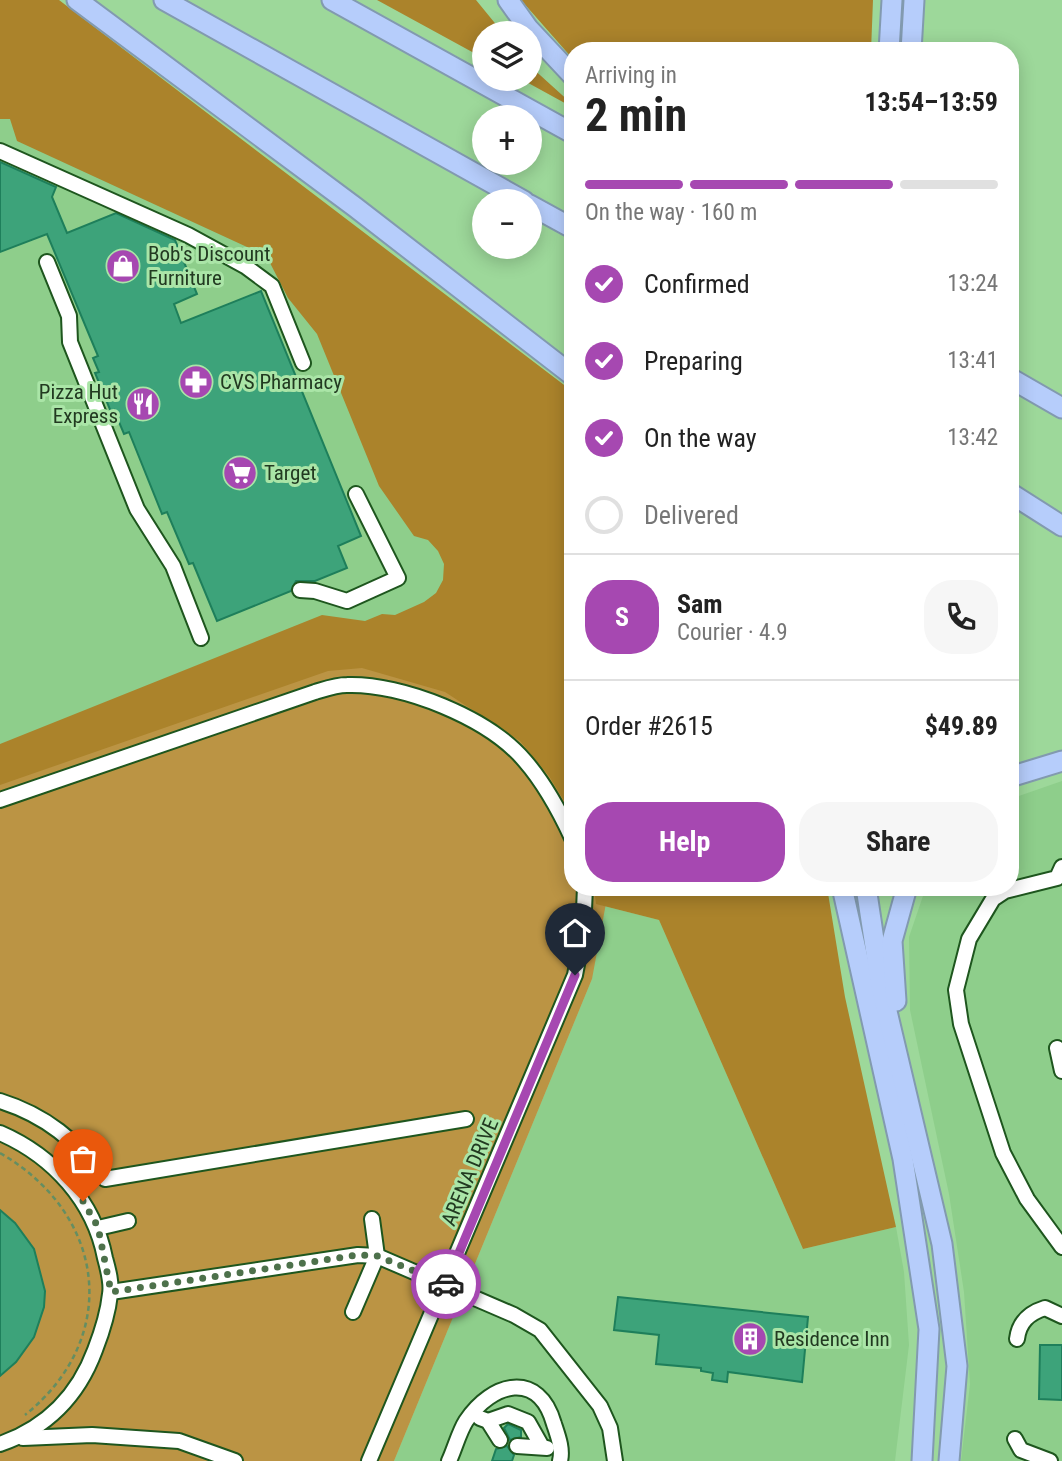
<!DOCTYPE html>
<meta charset="utf-8">
<style>
body{margin:0;font-family:"Roboto Condensed",sans-serif;background:#f6f6f6;color:#222;height:100vh;display:flex;flex-direction:column;font-size:26px;white-space:nowrap}
*{box-sizing:border-box;margin:0}
p{font-size:23px;color:#767676}
.icon{flex:none;width:38px;height:38px;fill:none;stroke:currentColor;stroke-width:2;stroke-linecap:round;stroke-linejoin:round}
.map{position:relative;flex:1;overflow:hidden}
.panel{position:absolute;left:564px;top:42px;width:455px;height:854px;display:flex;flex-direction:column;background:#fff;border-radius:28px;box-shadow:0 4px 18px #0003}
.panel>*{flex:none}
.fabs{position:absolute;left:472px;top:21px;display:grid;gap:14px}
.fabs a{display:grid;place-items:center;width:70px;height:70px;border-radius:50%;background:#fff;box-shadow:0 4px 18px #0003;font-size:35px}
.pin{position:absolute;display:grid;place-items:center;width:60px;height:60px;color:#fff;margin:-72px -30px;border-radius:50% 50% 50% 0;rotate:-45deg;box-shadow:0 0 7px #0007}
.pin .icon{rotate:45deg}
.courier{position:absolute;display:grid;place-items:center;width:70px;height:70px;margin:-35px;border:5px solid #a648b1;border-radius:50%;background:#fff;color:#222;box-shadow:0 2px 9px #0007}
.headline em{font-style:normal;font-weight:700}
.headline div{display:flex;flex-direction:column-reverse}
.headline{display:flex;align-items:center;justify-content:space-between;height:119px;padding:0 21px}
h1{font-size:46px;font-weight:700;line-height:52px}
.bar{display:grid;grid-template-columns:repeat(4,1fr);gap:10px 7px;align-content:center;height:84px;padding:0 21px}
.bar i{height:9px;border-radius:5px;background:#e0e0e0}
.bar .active{background:#a648b1}
.bar p{grid-column:span 4}
.line{display:flex;align-items:center;gap:18px;padding:0 21px;border-top:2px solid #e0e0e0}
.line div{flex:1}
.round{display:grid;place-items:center;flex:none;width:74px;height:74px;border-radius:28px;background:#f6f6f6}
ol{padding:0 21px;list-style:none}
li{display:flex;align-items:center;gap:21px;height:77px}
li p{margin-inline-start:auto}
li .icon{padding:7px;border-radius:50%;background:#a648b1;color:#fff;stroke-width:4}
li:last-child{color:#767676}
li i{width:38px;height:38px;border:4px solid #e0e0e0;border-radius:50%}
.action{display:flex;gap:14px;margin-top:auto;padding:14px 21px}
.action a{flex:1;height:80px;border-radius:28px;background:#a648b1;color:#fff;font-size:28px;font-weight:700;line-height:80px;text-align:center}
.action a+a{background:#f6f6f6;color:#222}
.map>svg:first-child{display:block}
.built{fill:#8ece8b}
.green{fill:#bb9444}
.forest{fill:#ab832b}
.building{fill:#3da37a;stroke:#1e7f5b;stroke-width:2}
.lines{fill:none;stroke-linecap:round;stroke-linejoin:round}
.minor-casing{stroke:#1e561e;stroke-width:18}
.highway-casing{stroke:#829aaf;stroke-width:23}
.path{stroke:#648e62;stroke-width:2.5;stroke-dasharray:5 3.5;stroke-linecap:butt}
.minor{stroke:#fff;stroke-width:14}
.highway{stroke:#b6cdfb;stroke-width:19}
.done{stroke:#4d714b;stroke-width:7;stroke-dasharray:0 12.6}
.route{stroke:#a648b1;stroke-width:9}
.labels{text-anchor:middle;dominant-baseline:central;stroke-width:6;stroke-linejoin:round;paint-order:stroke}
.poi-label{font-size:21px;fill:#223a21;stroke:#aae5a7;text-anchor:start}
.street-label{font-size:21px;fill:#223a21;stroke:#aae5a7}
</style>
<div class="map">
<svg width="1062" height="1461" viewBox="0 0 1062 1461">
<rect width="100%" height="100%" fill="#9dd89a"/>
<!-- built -->
<g class="built">
<polygon points="0,113 306,254 465,591 0,771"/>
<polygon points="1062,781 1062,1461 961,1461 970,1384 964,1292 949,1194 910,1010 909,937 926,887 1010,887 1010,799"/>
<polygon points="596,904 659,920 803,1249 896,1227 904,1272 909,1345 895,1461 394,1461 592,979"/>
</g>
<!-- green -->
<polygon class="green" points="416,647 572,759 572,887 609,887 592,979 394,1461 0,1461 0,777 278,672"/>
<!-- forest -->
<g class="forest">
<polygon points="0,0 59,0 572,391 572,814 549,776 520,741 445,692 362,668 328,671 0,785 0,744 322,615 365,621 382,614 395,615 424,602 436,593 443,580 444,564 438,551 428,540 414,536 379,486 317,334 288,298 269,261 247,247 17,141 10,119 0,119"/>
<polygon points="377,0 476,0 503,33 485,33 485,59"/>
<polygon points="521,0 873,0 871,51 572,51 572,58"/>
<polygon points="530,66 572,104 572,107 521,79 530,79"/>
<polygon points="594,887 827,887 845,997 896,1227 803,1249 659,920 596,904"/>
</g>
<!-- building -->
<g class="building">
<polygon points="0,162 56,187 52,197 67,233 116,213 175,240 197,294 174,304 181,323 261,291 361,536 338,546 347,568 315,581 296,581 291,591 217,621 193,563 189,564 167,512 162,514 129,432 124,434 114,410 111,412 95,373 99,372 93,358 98,356 47,234 0,252"/>
<polygon points="0,1210 15,1223 34,1249 45,1291 44,1307 34,1337 16,1362 0,1376"/>
<polygon points="618,1297 808,1317 802,1382 728,1372 727,1382 712,1380 713,1373 701,1371 701,1368 656,1364 659,1335 614,1330"/>
<polygon points="1040,1345 1062,1345 1062,1400 1039,1399"/>
<polygon points="508,1424 521,1430 521,1437 510,1440 504,1428"/>
<polygon points="507,1446 514,1455 512,1461 492,1461 496,1449"/>
</g>
<g class="lines">
<!-- minor casing -->
<g class="minor-casing">
<g id="minor">
<polyline points="0,151 188,235 245,266 272,286 303,363"/>
<polyline points="47,262 69,316 70,342 137,509 173,566 201,638"/>
<polyline points="300,590 315,591 347,601 398,578 356,494"/>
<path d="M 0,800 L 315,692 C 325,689 336,685 347,685 C 402,683 489,718 525,761 C 545,784 559,810 572,838"/>
<polyline points="1062,867 1057,878 1005,891 993,899 969,939 956,990 961,1024 1003,1153 1027,1199 1062,1247"/>
<polyline points="1057,1048 1062,1071"/>
<path d="M 0,1101 C 45,1115 77,1141 105,1179 L 466,1119"/>
<path d="M 0,1133 C 53,1156 94,1201 105,1258 C 108,1269 112,1283 110,1294 C 108,1314 102,1332 95,1350 C 78,1396 46,1428 0,1444"/>
<polyline points="98,1228 128,1221"/>
<polyline points="111,1292 358,1255 377,1256 514,1315 540,1330 600,1406 610,1428 615,1461"/>
<polyline points="353,1312 377,1256 372,1219"/>
<path d="M 1017,1339 C 1019,1322 1029,1313 1045,1308 L 1062,1316"/>
<polyline points="480,1418 488,1421 500,1440"/>
<polyline points="488,1421 508,1414 528,1422 541,1445"/>
<polyline points="23,1438 92,1435 179,1441 235,1461"/>
<polyline points="1015,1439 1021,1450 1050,1461"/>
<polyline points="517,1446 547,1448"/>
<polyline points="369,1461 575,975 583,933 585,887"/>
<path d="M 449,1461 C 455,1448 459,1432 466,1421 C 492,1382 539,1370 554,1424 C 558,1436 563,1449 560,1461"/>
</g>
</g>
<!-- highway casing -->
<g class="highway-casing">
<g id="highway">
<polyline points="77,0 355,207 572,375"/>
<polyline points="164,0 524,201"/>
<polyline points="332,0 572,133"/>
<polyline points="508,0 528,28 572,75"/>
<polyline points="889,51 892,0"/>
<polyline points="911,51 914,0"/>
<polyline points="530,205 572,228"/>
<polyline points="1010,378 1062,408"/>
<polyline points="1010,493 1062,526"/>
<polyline points="1010,777 1062,761"/>
<polyline points="842,887 903,1159 929,1329 922,1461"/>
<polyline points="866,887 881,986 942,1244 957,1366 949,1461"/>
<polyline points="896,1001 892,941 907,887"/>
</g>
</g>
<!-- path -->
<path class="path" d="M 0,1153 C 106,1214 122,1337 25,1415"/>
<!-- minor -->
<use href="#minor" class="minor"/>
<!-- highway -->
<use href="#highway" class="highway"/>
</g>
<g class="lines">
<!-- done -->
<polyline class="done" points="83,1201 98,1227 111,1292 358,1255 377,1256 446,1284"/>
<!-- route -->
<polyline class="route" points="446,1284 575,975"/>
</g>
<!-- icons -->
<defs>
<g id="shop-disc" transform="scale(1.75)"><circle r="9.5" fill="#a648b1" stroke="#aae5a7"/><path d="M-5-2.5h2.3a2.7 3.5 0 0 1 5.4 0H5L5.5 6h-11ZM-1.5-2.5h3a1.5 2.3 0 0 0-3 0Z" fill="#fff"/></g>
<g id="pharmacy-disc" transform="scale(1.75)"><circle r="9.5" fill="#a648b1" stroke="#aae5a7"/><path d="M-2-6h4v4h4v4h-4v4h-4v-4h-4v-4h4Z" fill="#fff"/></g>
<g id="restaurant-disc" transform="scale(1.75)"><circle r="9.5" fill="#a648b1" stroke="#aae5a7"/><path d="M-5-6h1v4h1v-4h1v4h1v-4h1v5L-1.5 .5V6h-2V.5L-5-1ZM5-6V6H3V1.5H1.5Q1.5-4 5-6Z" fill="#fff"/></g>
<g id="supermarket-disc" transform="scale(1.75)"><circle r="9.5" fill="#a648b1" stroke="#aae5a7"/><path d="M-6-5.5h2.5l.6 2H6L4.5 2H-2.5L-4.4-4H-6ZM-1.5 3.2a1.3 1.3 0 1 0 .1 0ZM3 3.2a1.3 1.3 0 1 0 .1 0Z" fill="#fff"/></g>
<g id="building-disc" transform="scale(1.75)"><circle r="9.5" fill="#a648b1" stroke="#aae5a7"/><path d="M-4-6H4V6H1V3H-1V6H-4ZM-2.5-4.3h1.7v1.8h-1.7ZM.8-4.3h1.7v1.8H.8ZM-2.5-1h1.7V.8h-1.7ZM.8-1h1.7V.8H.8Z" fill="#fff"/></g>
</defs>
<g fill-rule="evenodd">
<use href="#shop-disc" x="123" y="266"/>
<use href="#pharmacy-disc" x="196" y="382"/>
<use href="#restaurant-disc" x="143" y="404"/>
<use href="#supermarket-disc" x="240" y="473"/>
<use href="#building-disc" x="750" y="1339"/>
</g>
<g class="labels">
<!-- poi labels -->
<g class="poi-label">
<text x="148" y="254">Bob's Discount<tspan x="148" dy="24">Furniture</tspan></text>
<text x="220" y="382">CVS Pharmacy</text>
<text x="118" y="392" text-anchor="end">Pizza Hut<tspan x="118" dy="24">Express</tspan></text>
<text x="264" y="473">Target</text>
<text x="774" y="1339">Residence Inn</text>
</g>
<!-- street labels -->
<g class="street-label">
<text transform="translate(470 1172) rotate(-67)">ARENA DRIVE</text>
</g>
</g>
</svg>
<div class="fabs">
<a><svg class="icon" aria-label="layers" viewBox="0 0 24 24"><path d="M12 4l9 5-9 5-9-5zM3 14l9 5 9-5"/></svg></a>
<a>+</a>
<a>−</a>
</div>
<div class="pin" style="left:83px;top:1201px;background:#ea580c"><svg class="icon" aria-label="bag" viewBox="0 0 24 24"><path d="M5 8h14l-1 12H6zM9 8a3 3 0 0 1 6 0"/></svg></div>
<div class="pin" style="left:575px;top:975px;background:#1f2937"><svg class="icon" aria-label="home" viewBox="0 0 24 24"><path d="M3 11l9-7 9 7M6 9v11h12V9"/></svg></div>
<div class="courier" style="left:446px;top:1284px"><svg class="icon" aria-label="car" viewBox="0 0 24 24"><path d="M5 17H2v-5l4-1 3-4h7l3 4 3 1v5h-3M9 17h6M6 11h13"/><circle cx="7" cy="17" r="2"/><circle cx="17" cy="17" r="2"/></svg></div>
<section class="panel">
<div class="headline"><div><h1>2 min</h1><p>Arriving in</p></div><em>13:54–13:59</em></div>
<div class="bar"><i class="active"></i><i class="active"></i><i class="active"></i><i></i><p>On the way · 160 m</p></div>
<ol>
<li><svg class="icon" aria-label="check" viewBox="0 0 24 24"><path d="M5 12l5 5 9-10"/></svg>Confirmed<p>13:24</p></li>
<li><svg class="icon" aria-label="check" viewBox="0 0 24 24"><path d="M5 12l5 5 9-10"/></svg>Preparing<p>13:41</p></li>
<li><svg class="icon" aria-label="check" viewBox="0 0 24 24"><path d="M5 12l5 5 9-10"/></svg>On the way<p>13:42</p></li>
<li><i></i>Delivered</li>
</ol>
<div class="line" style="height:126px"><b class="round" style="background:#a648b1;color:#fff">S</b><div><b>Sam</b><p>Courier · 4.9</p></div><a class="round"><svg class="icon" aria-label="phone" viewBox="0 0 24 24"><path d="M5 4h4l2 5-3 2q2 4 5 5l2-3 5 2v4C11 20 4 13 5 4z"/></svg></a></div>
<div class="line" style="height:91px"><div>Order #2615</div><b>$49.89</b></div>
<div class="action"><a>Help</a><a>Share</a></div>
</section>
</div>
